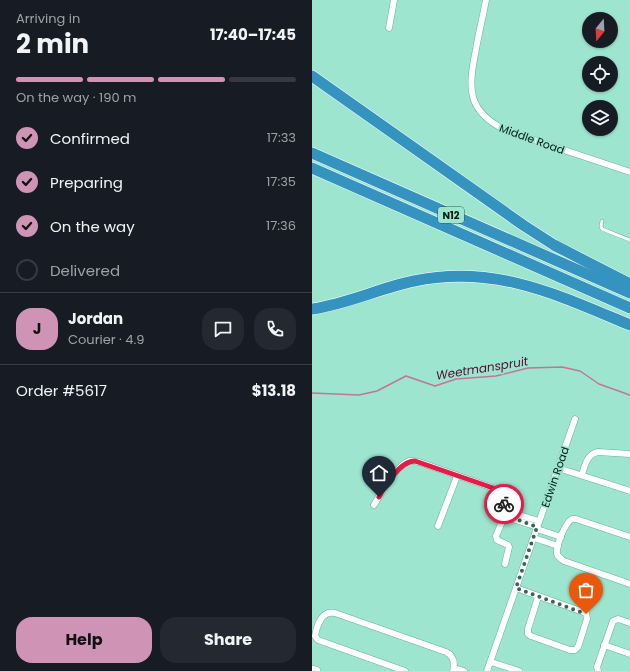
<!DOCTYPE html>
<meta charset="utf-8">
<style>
body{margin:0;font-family:Poppins,sans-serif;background:#242831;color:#f1f3f6;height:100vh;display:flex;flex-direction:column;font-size:15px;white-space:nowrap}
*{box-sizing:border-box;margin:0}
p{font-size:13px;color:#9ea1a6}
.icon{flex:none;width:22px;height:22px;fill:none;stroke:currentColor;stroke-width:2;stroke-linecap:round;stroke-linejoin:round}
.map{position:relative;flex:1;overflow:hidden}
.panel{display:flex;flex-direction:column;background:#171b24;width:312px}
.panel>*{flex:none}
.needle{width:26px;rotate:198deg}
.buttons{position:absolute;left:270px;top:12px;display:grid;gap:8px}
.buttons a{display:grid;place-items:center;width:36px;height:36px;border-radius:50%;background:#171b24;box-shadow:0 1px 3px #0004;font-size:20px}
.pin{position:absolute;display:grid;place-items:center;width:34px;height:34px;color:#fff;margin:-41px -17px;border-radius:50% 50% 50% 0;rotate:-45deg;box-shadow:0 0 4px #0007}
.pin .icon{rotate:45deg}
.courier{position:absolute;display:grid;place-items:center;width:40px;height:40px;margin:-20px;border:3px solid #e11d48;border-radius:50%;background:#fff;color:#222;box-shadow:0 1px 5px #0007}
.summary em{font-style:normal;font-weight:700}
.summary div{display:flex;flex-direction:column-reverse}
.summary{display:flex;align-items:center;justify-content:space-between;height:68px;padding:0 16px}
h1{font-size:26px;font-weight:700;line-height:30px}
.bar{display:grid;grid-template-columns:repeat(4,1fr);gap:6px 4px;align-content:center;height:48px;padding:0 16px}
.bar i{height:5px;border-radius:3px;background:#363941}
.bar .selected{background:#cf93b6}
.bar p{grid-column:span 4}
.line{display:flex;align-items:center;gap:10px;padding:0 16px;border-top:1px solid #363941}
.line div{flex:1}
.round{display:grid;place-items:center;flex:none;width:42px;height:42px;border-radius:16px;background:#242831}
ol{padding:0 16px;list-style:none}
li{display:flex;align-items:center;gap:12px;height:44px}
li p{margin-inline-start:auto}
li .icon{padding:4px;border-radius:50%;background:#cf93b6;color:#111;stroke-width:4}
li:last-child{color:#9ea1a6}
li i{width:22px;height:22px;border:2px solid #363941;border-radius:50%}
.primary-button{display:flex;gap:8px;margin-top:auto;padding:8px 16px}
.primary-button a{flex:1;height:46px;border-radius:16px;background:#cf93b6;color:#111;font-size:16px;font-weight:700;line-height:46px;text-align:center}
.primary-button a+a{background:#242831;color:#f1f3f6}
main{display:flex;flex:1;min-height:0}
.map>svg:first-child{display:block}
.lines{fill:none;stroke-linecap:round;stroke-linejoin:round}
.stream{stroke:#c37596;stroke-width:1.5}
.service-casing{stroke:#6ab19c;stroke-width:4}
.minor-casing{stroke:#6ab19c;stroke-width:7}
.secondary-casing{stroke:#6ab19c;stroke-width:10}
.motorway-casing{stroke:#fff;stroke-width:12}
.service{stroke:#fff;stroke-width:3}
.minor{stroke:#fff;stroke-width:6}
.secondary{stroke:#fff;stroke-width:9}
.motorway{stroke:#3593c0;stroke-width:11}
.done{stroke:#386558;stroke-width:4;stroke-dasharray:0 7.2}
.route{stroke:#e11d48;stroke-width:5}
.labels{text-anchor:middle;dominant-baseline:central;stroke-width:3.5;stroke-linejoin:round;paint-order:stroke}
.shield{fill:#9de5cf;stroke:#305b4f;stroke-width:1}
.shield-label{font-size:10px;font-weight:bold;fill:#022018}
.street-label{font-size:11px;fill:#022018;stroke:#9de5cf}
.water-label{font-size:12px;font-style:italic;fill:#540c32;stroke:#9de5cf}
</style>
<main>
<section class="panel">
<div class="summary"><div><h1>2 min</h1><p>Arriving in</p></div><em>17:40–17:45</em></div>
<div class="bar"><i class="selected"></i><i class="selected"></i><i class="selected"></i><i></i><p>On the way · 190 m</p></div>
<ol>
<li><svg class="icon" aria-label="check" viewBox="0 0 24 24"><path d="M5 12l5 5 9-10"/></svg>Confirmed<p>17:33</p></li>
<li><svg class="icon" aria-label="check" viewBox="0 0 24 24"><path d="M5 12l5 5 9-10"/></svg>Preparing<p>17:35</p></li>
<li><svg class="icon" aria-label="check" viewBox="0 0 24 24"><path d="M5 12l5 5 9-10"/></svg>On the way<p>17:36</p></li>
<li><i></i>Delivered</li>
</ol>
<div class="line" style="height:72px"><b class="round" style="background:#cf93b6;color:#111">J</b><div><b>Jordan</b><p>Courier · 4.9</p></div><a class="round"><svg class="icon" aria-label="chat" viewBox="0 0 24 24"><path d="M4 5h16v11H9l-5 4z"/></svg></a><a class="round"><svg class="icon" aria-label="phone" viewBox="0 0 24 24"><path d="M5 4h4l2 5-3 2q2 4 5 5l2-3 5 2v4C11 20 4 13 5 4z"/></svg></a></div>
<div class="line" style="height:52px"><div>Order #5617</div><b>$13.18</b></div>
<div class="primary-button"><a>Help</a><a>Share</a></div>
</section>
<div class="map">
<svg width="318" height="671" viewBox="0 0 318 671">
<rect width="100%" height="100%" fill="#9de5cf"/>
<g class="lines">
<!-- stream -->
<polyline class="stream" points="0,393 47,395 65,391 94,376 123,386 144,379 184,376 216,368 250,367 268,371 287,384 318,395"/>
<!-- service casing -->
<g class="service-casing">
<polyline id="service" points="290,221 289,226 290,229 318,240"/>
</g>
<!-- minor casing -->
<g class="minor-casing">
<g id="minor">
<path d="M 174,0 C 171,16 167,32 164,49 C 156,89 154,111 195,131 L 318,172"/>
<polyline points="77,28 82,0"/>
<polyline points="246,468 318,491"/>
<path d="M 270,475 C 273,465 275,454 286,452 L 318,454"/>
<path d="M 62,505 C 69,494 84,465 97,461 C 100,461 103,461 107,462 L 187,490 L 192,496 L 192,510"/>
<polyline points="197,512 227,521"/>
<polyline points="192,517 184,536 185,540 196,545 197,547 193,564"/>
<polyline points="195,517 225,527"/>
<polyline points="126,526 145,476"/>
<polyline points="225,529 249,537"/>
<path d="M 318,537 L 264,519 L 260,519 C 253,523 244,545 245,554 C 246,557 249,559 252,561 L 318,584"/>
<polyline points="222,538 246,546"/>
<polyline points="204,588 274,613 275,619 266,647 263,650 258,650 219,636 216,634 216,629 226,597"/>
<polyline points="292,645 318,654"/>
<polyline points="179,662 207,671"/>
<polyline points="142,668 152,671"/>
<path d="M 93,671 L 6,640 L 3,636 C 5,625 10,610 23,613 L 134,652 C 142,656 143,663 141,671"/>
<polyline points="175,671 263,419"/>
<polyline points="286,671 285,667 301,621 306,619 318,623"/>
</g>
</g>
<!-- secondary casing -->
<g class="secondary-casing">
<polyline id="secondary" points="0,670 4,671"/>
</g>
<!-- motorway casing -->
<g class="motorway-casing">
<g id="motorway">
<polyline points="0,76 211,225 242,245 318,284"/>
<polyline points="0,153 318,293"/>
<polyline points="0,168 318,308"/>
<path d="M 0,309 C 35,304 68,288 102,281 C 183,264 246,295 318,325"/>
</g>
</g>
<!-- service -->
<use href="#service" class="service"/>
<!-- minor -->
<use href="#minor" class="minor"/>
<!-- secondary -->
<use href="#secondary" class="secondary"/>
<!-- motorway -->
<use href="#motorway" class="motorway"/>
</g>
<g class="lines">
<!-- done -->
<polyline class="done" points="192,504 192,510 196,510 197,513 196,516 225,527 204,588 274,614"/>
<!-- route -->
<path class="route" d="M 67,497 C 73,486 88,461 103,461 L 187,490 L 192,496 L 192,504"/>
</g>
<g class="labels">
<!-- shield labels -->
<rect class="shield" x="126" y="207" width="26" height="16" rx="3"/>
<g class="shield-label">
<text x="139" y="215">N12</text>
</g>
<!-- street labels -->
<g class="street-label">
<text transform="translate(220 139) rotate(20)">Middle Road</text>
<text transform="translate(243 477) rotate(-71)">Edwin Road</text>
</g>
<!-- water labels -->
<g class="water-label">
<text transform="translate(170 368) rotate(-9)">Weetmanspruit</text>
</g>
</g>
</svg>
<div class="buttons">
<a><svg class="needle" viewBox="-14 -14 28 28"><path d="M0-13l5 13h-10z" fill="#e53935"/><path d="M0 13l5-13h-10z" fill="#9ea1a6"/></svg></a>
<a><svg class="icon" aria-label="locate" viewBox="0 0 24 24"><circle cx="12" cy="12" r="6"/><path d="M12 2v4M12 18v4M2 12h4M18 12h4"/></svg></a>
<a><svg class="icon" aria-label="layers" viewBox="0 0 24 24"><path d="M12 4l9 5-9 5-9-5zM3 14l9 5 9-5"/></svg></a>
</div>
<div class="pin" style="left:274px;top:614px;background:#ea580c"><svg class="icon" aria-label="bag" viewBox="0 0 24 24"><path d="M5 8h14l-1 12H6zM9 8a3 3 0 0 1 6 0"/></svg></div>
<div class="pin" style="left:67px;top:497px;background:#1f2937"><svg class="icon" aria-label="home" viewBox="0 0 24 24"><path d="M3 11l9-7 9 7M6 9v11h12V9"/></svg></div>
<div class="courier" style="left:192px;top:504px"><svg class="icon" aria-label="bike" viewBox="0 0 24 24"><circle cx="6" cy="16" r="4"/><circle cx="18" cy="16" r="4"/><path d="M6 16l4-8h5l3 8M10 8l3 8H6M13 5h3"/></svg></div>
</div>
</main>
